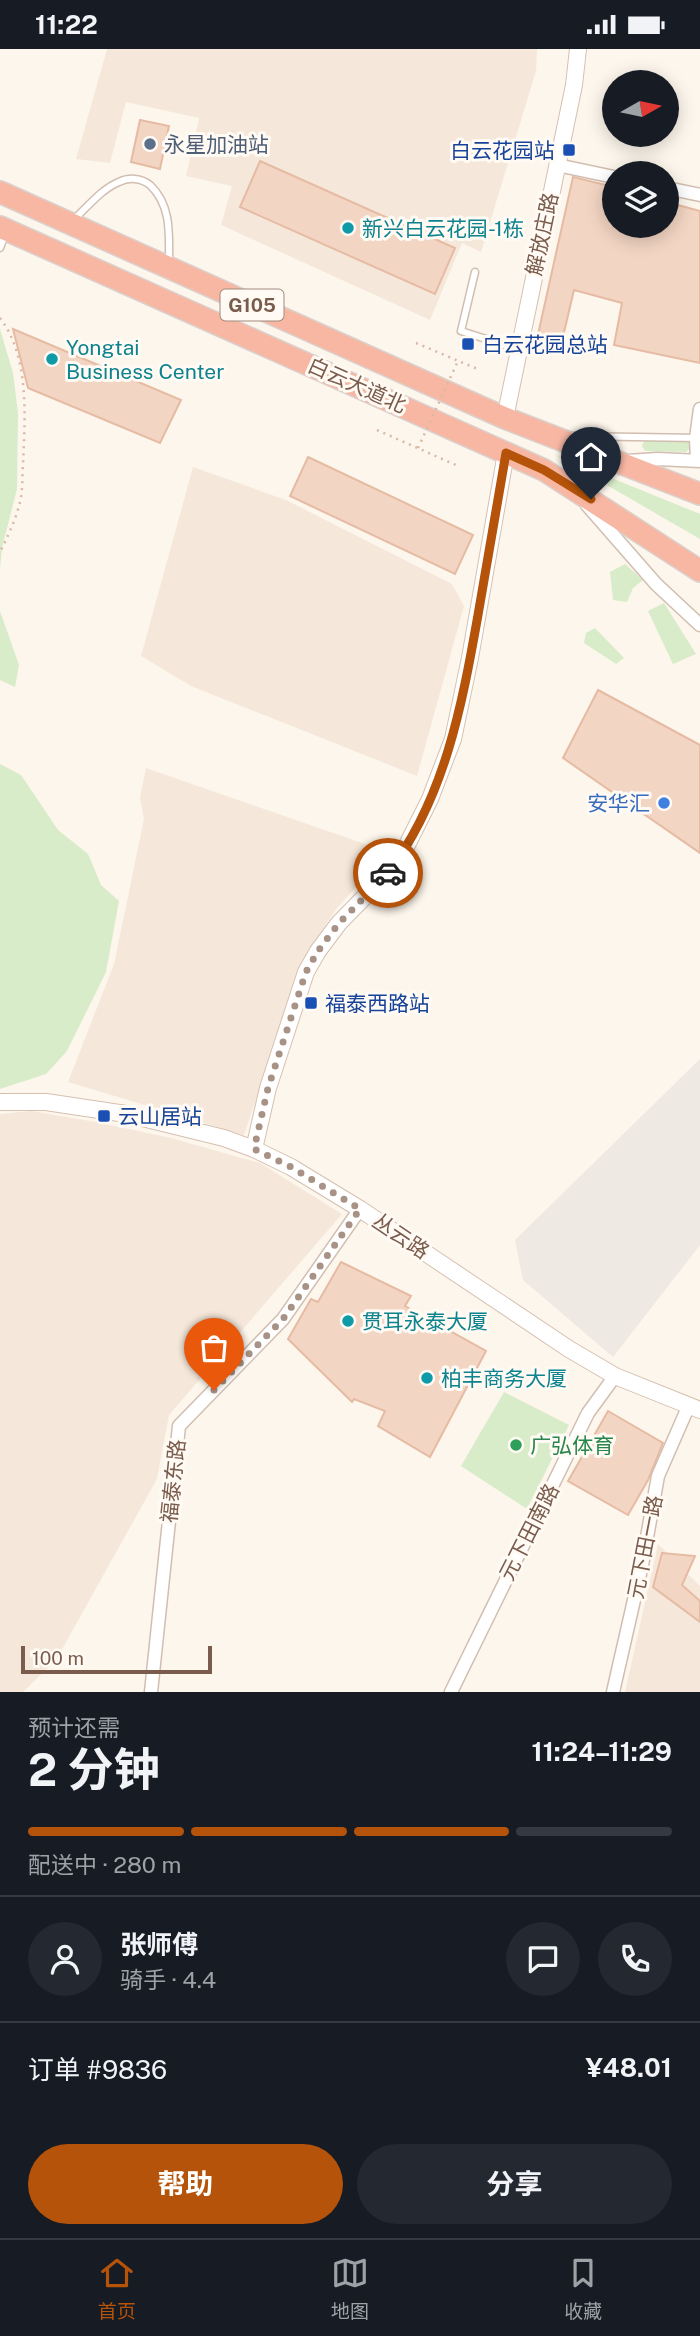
<!DOCTYPE html>
<html lang="zh">
<meta charset="utf-8">
<style>
body{margin:0;font-family:"Public Sans","Noto Sans SC",sans-serif;background:#242831;color:#f1f3f6;height:100vh;display:flex;flex-direction:column;font-size:26px;white-space:nowrap}
*{box-sizing:border-box;margin:0}
p{font-size:23px;color:#9ea1a6}
.icon{flex:none;width:38px;height:38px;fill:none;stroke:currentColor;stroke-width:2;stroke-linecap:round;stroke-linejoin:round}
.map{position:relative;height:1643px;overflow:hidden}
.drawer{display:flex;flex-direction:column;background:#171b24;flex:1}
.drawer>*{flex:none}
.needle{width:46px;rotate:81deg}
.tools{position:absolute;left:602px;top:21px;display:grid;gap:14px}
.tools a{display:grid;place-items:center;width:77px;height:77px;border-radius:50%;background:#171b24;box-shadow:0 4px 18px #0003;font-size:35px}
.scale{position:absolute;left:21px;bottom:18px;width:191px;box-sizing:border-box;padding-left:7px;border:4px solid #7a5c4d;border-top:0;font-size:19px;line-height:24px;white-space:nowrap;color:#7a5c4d;-webkit-text-stroke:5px #fffaf3;paint-order:stroke}
.pin{position:absolute;display:grid;place-items:center;width:60px;height:60px;color:#fff;margin:-72px -30px;border-radius:50% 50% 50% 0;rotate:-45deg;box-shadow:0 0 7px #0007}
.pin .icon{rotate:45deg}
.courier{position:absolute;display:grid;place-items:center;width:70px;height:70px;margin:-35px;border:5px solid #b45309;border-radius:50%;background:#fff;color:#222;box-shadow:0 2px 9px #0007}
.overview em{font-style:normal;font-weight:700}
.overview div{display:flex;flex-direction:column-reverse}
.overview{display:flex;align-items:center;justify-content:space-between;height:119px;padding:0 28px}
h1{font-size:46px;font-weight:700;line-height:52px}
.bar{display:grid;grid-template-columns:repeat(4,1fr);gap:10px 7px;align-content:center;height:84px;padding:0 28px}
.bar i{height:9px;border-radius:5px;background:#363941}
.bar .selected{background:#b45309}
.bar p{grid-column:span 4}
.line{display:flex;align-items:center;gap:18px;padding:0 28px;border-top:2px solid #363941}
.line div{flex:1}
.round{display:grid;place-items:center;flex:none;width:74px;height:74px;border-radius:37px;background:#242831}
.primary-button{display:flex;gap:14px;margin-top:auto;padding:14px 28px}
.primary-button a{flex:1;height:80px;border-radius:42px;background:#b45309;color:#fff;font-size:28px;font-weight:700;line-height:80px;text-align:center}
.primary-button a+a{background:#242831;color:#f1f3f6}
.status{display:flex;justify-content:space-between;align-items:center;height:49px;padding:0 35px;background:#171b24;direction:ltr}
.status svg{height:19px;fill:currentColor}
.dock{display:flex;justify-content:space-around;align-items:center;height:98px;border-top:2px solid #363941;background:#171b24;font-size:19px;color:#9ea1a6}
.dock a{display:grid;justify-items:center;gap:4px}
.dock .selected{color:#b45309}
.map>svg:first-child{display:block}
.residential{fill:#f5e8da}
.industrial{fill:#efe9e4}
.green{fill:#d8ecc9}
.building{fill:#f3d5c3;stroke:#e6bba3;stroke-width:2}
.lines{fill:none;stroke-linecap:round;stroke-linejoin:round}
.lane-casing{stroke:#d1beb0;stroke-width:9}
.street-casing{stroke:#d1beb0;stroke-width:15}
.secondary-casing{stroke:#d6c0b0;stroke-width:18}
.highway-casing{stroke:#dad1cd;stroke-width:24}
.path{stroke:#d9b8a5;stroke-width:2.5;stroke-dasharray:2 5;stroke-linecap:butt}
.lane{stroke:#fff;stroke-width:6}
.street{stroke:#fff;stroke-width:12}
.secondary{stroke:#fff;stroke-width:16}
.highway{stroke:#f7b7a3;stroke-width:21}
.path-bridge{stroke:#d9b8a5;stroke-width:2.5;stroke-dasharray:2 5;stroke-linecap:butt}
.done{stroke:#a89285;stroke-width:7;stroke-dasharray:0 12.6}
.route{stroke:#b45309;stroke-width:9}
.service-dot{fill:#5c6f8a;stroke:#fffaf3;stroke-width:2.5}
.transit-dot{fill:#1a4fb4;stroke:#fffaf3;stroke-width:2.5}
.culture-dot{fill:#0f9aa8;stroke:#fffaf3;stroke-width:2.5}
.shop-dot{fill:#3f7fe0;stroke:#fffaf3;stroke-width:2.5}
.leisure-dot{fill:#2e9e5b;stroke:#fffaf3;stroke-width:2.5}
.labels{text-anchor:middle;dominant-baseline:central;stroke-width:6;stroke-linejoin:round;paint-order:stroke}
.shield{fill:#fffaf3;stroke:#a28b7f;stroke-width:2}
.shield-label{font-size:19px;font-weight:bold;fill:#7a5c4d}
.service-label{font-size:21px;fill:#4e5e75;stroke:#fffaf3;text-anchor:start}
.transit-label{font-size:21px;fill:#164399;stroke:#fffaf3;text-anchor:start}
.culture-label{font-size:21px;fill:#0d838f;stroke:#fffaf3;text-anchor:start}
.street-label{font-size:21px;fill:#7a5c4d;stroke:#fffaf3}
.shop-label{font-size:21px;fill:#366cbe;stroke:#fffaf3;text-anchor:end}
.leisure-label{font-size:21px;fill:#27864d;stroke:#fffaf3;text-anchor:start}
</style>
<div class="status"><b>11:22</b><svg viewBox="0 0 49 12"><path d="M0 12V9h3v3zM5 12V6h3v6zM10 12V3h3v9zM15 12V0h3v12zM26 1h20v11H26zM47 4h2v5h-2z"/></svg></div>
<div class="map">
<svg width="700" height="1643" viewBox="0 0 700 1643">
<rect width="100%" height="100%" fill="#fdf6ec"/>
<!-- residential -->
<g class="residential">
<polygon points="107,0 537,0 536,22 481,203 462,194 430,271 221,176 232,137 186,127 199,69 126,53 110,114 76,110"/>
<polygon points="193,418 286,451 452,535 464,557 417,727 191,637 141,607"/>
<polygon points="146,719 388,803 337,859 312,896 296,932 244,1086 68,1033 114,915 144,770 140,749"/>
<polygon points="31,1062 96,1073 171,1089 260,1114 342,1165 169,1366 157,1430 56,1611 23,1643 0,1643 0,1065"/>
<polygon points="658,1495 700,1537 700,1643 625,1643"/>
</g>
<!-- industrial -->
<polygon class="industrial" points="700,1010 700,1196 613,1308 523,1231 515,1191"/>
<!-- green -->
<g class="green">
<polygon points="0,280 13,324 18,364 17,440 2,499 0,520"/>
<polygon points="645,390 684,390 691,392 691,398 686,403 645,402 642,397"/>
<polygon points="555,406 700,465 700,490"/>
<polygon points="625,515 643,531 633,539 627,553 613,551 610,523"/>
<polygon points="664,554 696,605 673,615 648,562"/>
<polygon points="0,562 19,616 15,638 0,631"/>
<polygon points="595,579 624,609 616,615 584,594 586,584"/>
<polygon points="0,715 21,726 58,781 88,805 101,836 119,852 106,923 67,1002 46,1025 0,1040"/>
<polygon points="504,1343 569,1376 527,1460 461,1417"/>
</g>
<!-- building -->
<g class="building">
<polygon points="140,71 169,77 160,120 131,113"/>
<polygon points="260,112 455,199 435,245 240,158"/>
<polygon points="573,128 614,138 614,177 667,177 667,153 700,162 700,314 614,296 622,254 574,241 561,296 537,290"/>
<polygon points="13,280 181,351 160,394 28,339"/>
<polygon points="308,408 473,486 455,525 290,447"/>
<polygon points="598,641 700,696 700,804 563,709"/>
<polygon points="341,1213 411,1247 405,1257 486,1302 430,1408 378,1377 385,1362 354,1350 352,1353 288,1290 311,1250 318,1253"/>
<polygon points="608,1362 663,1394 648,1431 628,1466 568,1432"/>
<polygon points="662,1504 695,1507 682,1536 700,1552 700,1573 653,1538"/>
</g>
<g class="lines">
<!-- lane casing -->
<g class="lane-casing">
<g id="lane">
<path d="M 72,172 C 86,160 101,140 119,133 C 129,128 141,129 150,136 C 172,157 169,186 169,214"/>
<polyline points="0,199 5,186"/>
<polyline points="475,223 461,282 517,300"/>
<polyline points="572,387 698,389"/>
</g>
</g>
<!-- street casing -->
<g class="street-casing">
<g id="street">
<polyline points="557,116 614,128"/>
<polyline points="667,139 700,146"/>
<polyline points="697,411 696,389 700,360"/>
<polyline points="627,412 658,410 700,412"/>
<polyline points="587,456 656,535 700,576"/>
<polyline points="151,1643 179,1377 283,1270 360,1160"/>
<polyline points="451,1643 588,1364 615,1327"/>
<polyline points="613,1643 642,1516 658,1427 689,1356"/>
</g>
</g>
<!-- secondary casing -->
<g class="secondary-casing">
<g id="secondary">
<polyline points="505,369 574,36 578,0"/>
<polyline points="0,1053 46,1053 126,1065 224,1089 254,1100 291,1118 360,1160 569,1300 615,1327 700,1361"/>
<polyline points="254,1100 268,1039 306,923 318,902 339,874 388,824 402,806 430,750 453,690 470,609 506,404"/>
</g>
</g>
<!-- highway casing -->
<g class="highway-casing">
<g id="highway">
<polyline points="0,143 505,369 700,445"/>
<polyline points="0,178 544,421 700,522"/>
</g>
</g>
<!-- path -->
<g class="path">
<path d="M 0,269 C 30,308 25,370 23,415 C 22,428 23,441 20,453 C 16,470 8,487 0,503"/>
<polyline points="416,294 480,321"/>
<polyline points="377,381 458,417"/>
</g>
<!-- lane -->
<use href="#lane" class="lane"/>
<!-- street -->
<use href="#street" class="street"/>
<!-- secondary -->
<use href="#secondary" class="secondary"/>
<!-- highway -->
<use href="#highway" class="highway"/>
<!-- path-bridge -->
<polyline class="path-bridge" points="418,399 458,312"/>
</g>
<g class="lines">
<!-- done -->
<polyline class="done" points="214,1341 283,1270 360,1160 291,1118 254,1100 268,1039 306,923 318,902 339,874 388,824"/>
<!-- route -->
<path class="route" d="M 388,824 C 445,749 462,656 478,566 C 487,512 497,458 506,404 L 544,421 L 591,450"/>
</g>
<!-- markers -->
<circle class="service-dot" cx="150" cy="95" r="7"/>
<g class="transit-dot">
<rect x="562" y="94" width="14" height="14" rx="3.5"/>
<rect x="461" y="288" width="14" height="14" rx="3.5"/>
<rect x="304" y="947" width="14" height="14" rx="3.5"/>
<rect x="97" y="1060" width="14" height="14" rx="3.5"/>
</g>
<g class="culture-dot">
<circle cx="348" cy="179" r="7"/>
<circle cx="52" cy="310" r="7"/>
<circle cx="348" cy="1272" r="7"/>
<circle cx="427" cy="1329" r="7"/>
</g>
<circle class="shop-dot" cx="664" cy="754" r="7"/>
<circle class="leisure-dot" cx="516" cy="1396" r="7"/>
<g class="labels">
<!-- shield labels -->
<rect class="shield" x="220.5" y="240.5" width="63" height="31" rx="5"/>
<g class="shield-label">
<text x="252" y="256">G105</text>
</g>
<!-- service labels -->
<g class="service-label">
<text x="164" y="95">永星加油站</text>
</g>
<!-- transit labels -->
<g class="transit-label">
<text x="555" y="101" text-anchor="end">白云花园站</text>
<text x="482" y="295">白云花园总站</text>
<text x="325" y="954">福泰西路站</text>
<text x="118" y="1067">云山居站</text>
</g>
<!-- culture labels -->
<g class="culture-label">
<text x="362" y="179">新兴白云花园-1栋</text>
<text x="66" y="298">Yongtai<tspan x="66" dy="24">Business Center</tspan></text>
<text x="362" y="1272">贯耳永泰大厦</text>
<text x="441" y="1329">柏丰商务大厦</text>
</g>
<!-- street labels -->
<g class="street-label">
<text transform="translate(542 185) rotate(-78)">解放庄路</text>
<text transform="translate(357 336) rotate(24)">白云大道北</text>
<text transform="translate(401 1187) rotate(34)">丛云路</text>
<text transform="translate(173 1432) rotate(-84)">福泰东路</text>
<text transform="translate(529 1483) rotate(-63)">元下田南路</text>
<text transform="translate(645 1498) rotate(-79)">元下田一路</text>
</g>
<!-- shop labels -->
<g class="shop-label">
<text x="650" y="754">安华汇</text>
</g>
<!-- leisure labels -->
<g class="leisure-label">
<text x="530" y="1396">广弘体育</text>
</g>
</g>
</svg>
<div class="tools">
<a><svg class="needle" viewBox="-14 -14 28 28"><path d="M0-13l5 13h-10z" fill="#e53935"/><path d="M0 13l5-13h-10z" fill="#9ea1a6"/></svg></a>
<a><svg class="icon" aria-label="layers" viewBox="0 0 24 24"><path d="M12 4l9 5-9 5-9-5zM3 14l9 5 9-5"/></svg></a>
</div>
<div class="scale">100 m</div>
<div class="pin" style="left:214px;top:1341px;background:#ea580c"><svg class="icon" aria-label="bag" viewBox="0 0 24 24"><path d="M5 8h14l-1 12H6zM9 8a3 3 0 0 1 6 0"/></svg></div>
<div class="pin" style="left:591px;top:450px;background:#1f2937"><svg class="icon" aria-label="home" viewBox="0 0 24 24"><path d="M3 11l9-7 9 7M6 9v11h12V9"/></svg></div>
<div class="courier" style="left:388px;top:824px"><svg class="icon" aria-label="car" viewBox="0 0 24 24"><path d="M5 17H2v-5l4-1 3-4h7l3 4 3 1v5h-3M9 17h6M6 11h13"/><circle cx="7" cy="17" r="2"/><circle cx="17" cy="17" r="2"/></svg></div>
</div>
<section class="drawer">
<div class="overview"><div><h1>2 分钟</h1><p>预计还需</p></div><em>11:24–11:29</em></div>
<div class="bar"><i class="selected"></i><i class="selected"></i><i class="selected"></i><i></i><p>配送中 · 280 m</p></div>
<div class="line" style="height:126px"><a class="round"><svg class="icon" aria-label="person" viewBox="0 0 24 24"><circle cx="12" cy="8" r="4"/><path d="M4 21q1-7 8-7t8 7"/></svg></a><div><b>张师傅</b><p>骑手 · 4.4</p></div><a class="round"><svg class="icon" aria-label="chat" viewBox="0 0 24 24"><path d="M4 5h16v11H9l-5 4z"/></svg></a><a class="round"><svg class="icon" aria-label="phone" viewBox="0 0 24 24"><path d="M5 4h4l2 5-3 2q2 4 5 5l2-3 5 2v4C11 20 4 13 5 4z"/></svg></a></div>
<div class="line" style="height:91px"><div>订单 #9836</div><b>¥48.01</b></div>
<div class="primary-button"><a>帮助</a><a>分享</a></div>
</section>
<nav class="dock">
<a class="selected"><svg class="icon" aria-label="home" viewBox="0 0 24 24"><path d="M3 11l9-7 9 7M6 9v11h12V9"/></svg>首页</a>
<a><svg class="icon" aria-label="map" viewBox="0 0 24 24"><path d="M3 6l6-2 6 2 6-2v14l-6 2-6-2-6 2zM9 4v14M15 6v14"/></svg>地图</a>
<a><svg class="icon" aria-label="saved" viewBox="0 0 24 24"><path d="M7 4h10v16l-5-4-5 4z"/></svg>收藏</a>
</nav>
